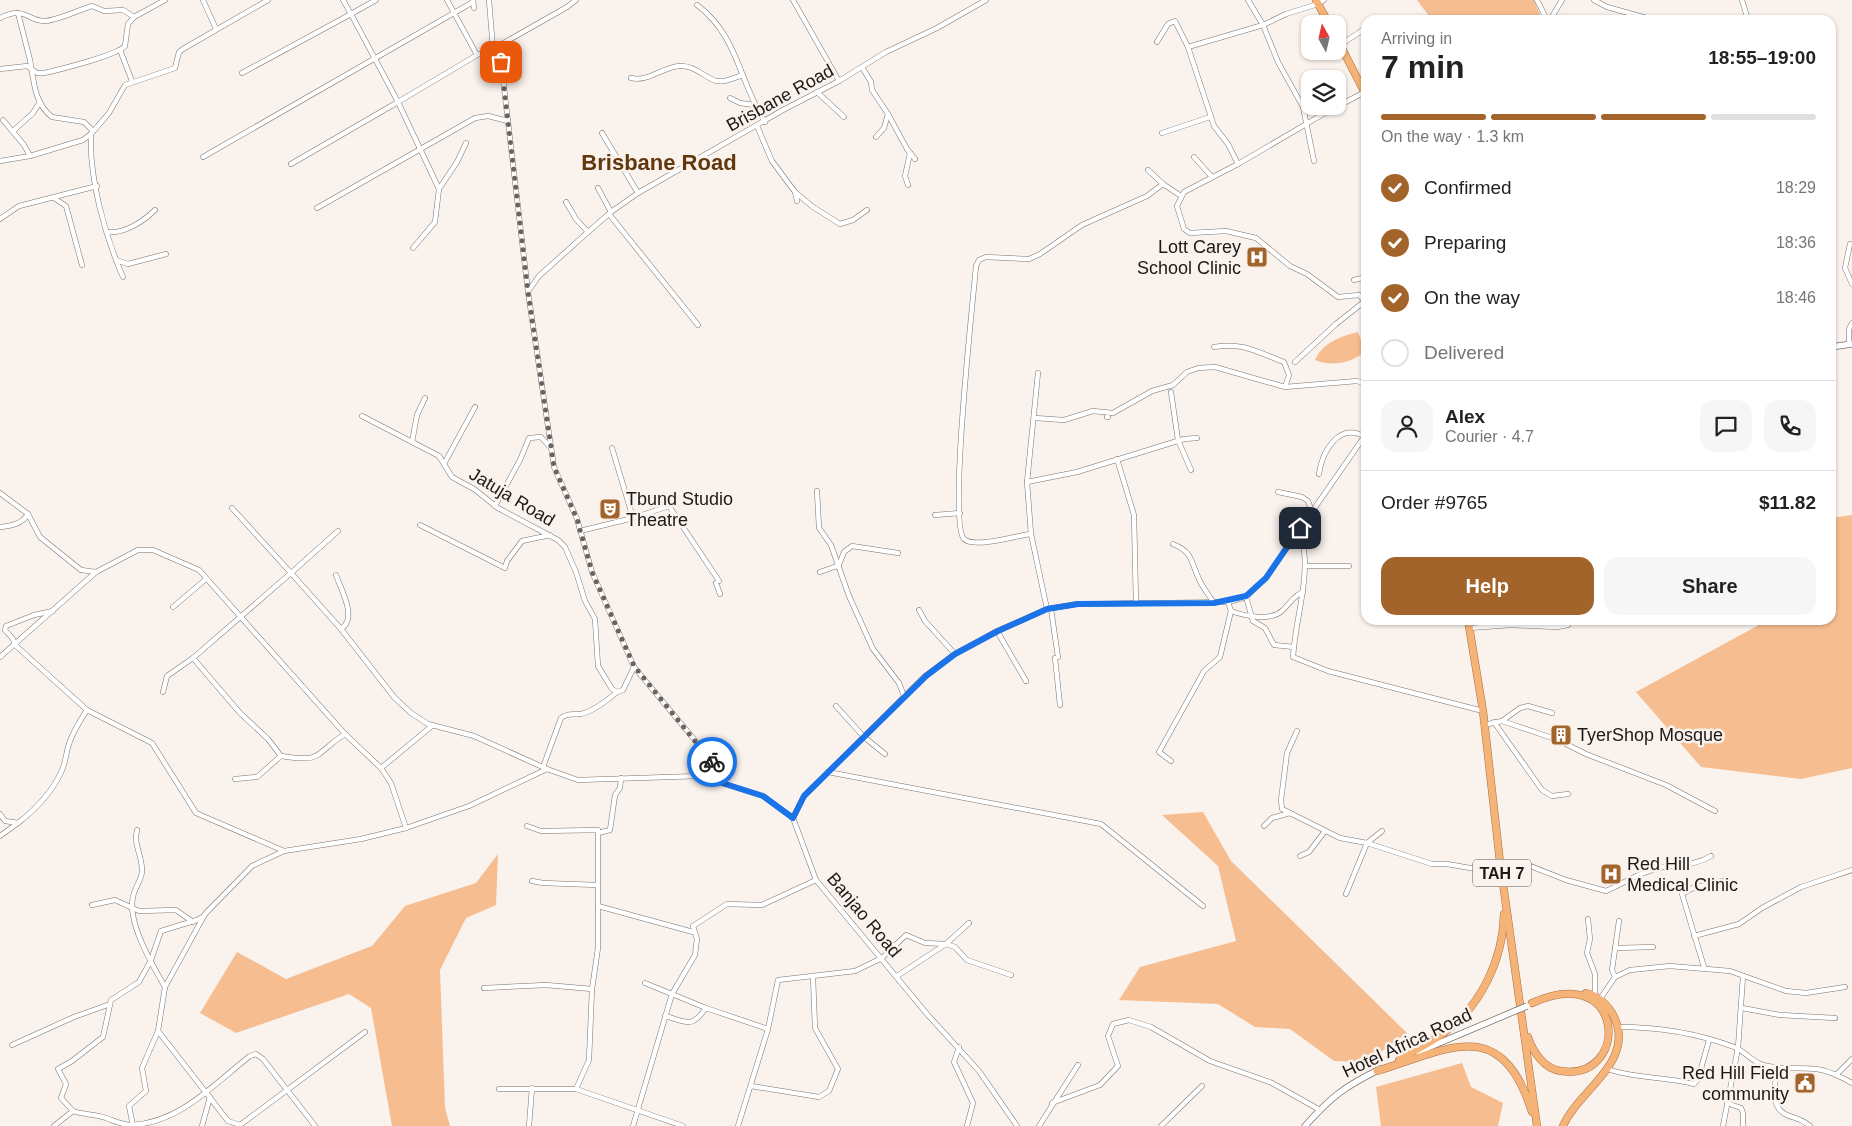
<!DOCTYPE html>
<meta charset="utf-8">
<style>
body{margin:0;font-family:Helvetica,sans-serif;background:#f6f6f6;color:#222;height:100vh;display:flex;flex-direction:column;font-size:19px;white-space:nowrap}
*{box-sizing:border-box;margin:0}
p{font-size:16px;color:#767676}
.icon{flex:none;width:28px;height:28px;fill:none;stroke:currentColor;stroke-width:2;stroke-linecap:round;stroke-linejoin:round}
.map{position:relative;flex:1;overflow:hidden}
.side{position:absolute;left:1361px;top:15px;width:475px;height:610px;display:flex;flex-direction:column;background:#fff;border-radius:15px;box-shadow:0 1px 4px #0004}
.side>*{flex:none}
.needle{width:32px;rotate:352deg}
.fabs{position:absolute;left:1301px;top:15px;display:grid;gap:10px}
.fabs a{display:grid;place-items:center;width:45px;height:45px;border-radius:10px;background:#fff;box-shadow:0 1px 4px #0004;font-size:25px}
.pin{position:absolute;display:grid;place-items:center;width:42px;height:42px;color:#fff;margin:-21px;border-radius:10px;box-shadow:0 2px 8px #0006}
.courier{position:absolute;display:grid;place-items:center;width:50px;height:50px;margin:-25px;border:4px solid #1a73e8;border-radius:50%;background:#fff;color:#222;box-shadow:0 1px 6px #0007}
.head em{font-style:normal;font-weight:700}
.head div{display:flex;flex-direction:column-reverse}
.head{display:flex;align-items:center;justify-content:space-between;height:85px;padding:0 20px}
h1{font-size:32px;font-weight:700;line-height:38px}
.bar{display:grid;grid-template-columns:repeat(4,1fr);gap:8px 5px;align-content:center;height:60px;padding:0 20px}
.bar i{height:6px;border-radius:4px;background:#e0e0e0}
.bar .active{background:#a3642b}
.bar p{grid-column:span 4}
.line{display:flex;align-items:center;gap:12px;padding:0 20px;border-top:1px solid #e0e0e0}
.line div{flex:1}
.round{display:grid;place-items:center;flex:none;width:52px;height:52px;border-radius:15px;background:#f6f6f6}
ol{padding:0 20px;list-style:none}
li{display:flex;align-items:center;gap:15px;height:55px}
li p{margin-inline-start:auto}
li .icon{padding:5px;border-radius:50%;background:#a3642b;color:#fff;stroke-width:4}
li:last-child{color:#767676}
li i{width:28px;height:28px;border:2px solid #e0e0e0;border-radius:50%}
.action{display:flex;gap:10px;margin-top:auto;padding:10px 20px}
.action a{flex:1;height:58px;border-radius:15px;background:#a3642b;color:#fff;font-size:20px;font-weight:700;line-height:58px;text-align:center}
.action a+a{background:#f6f6f6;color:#222}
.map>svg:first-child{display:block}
.green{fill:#f5bd90}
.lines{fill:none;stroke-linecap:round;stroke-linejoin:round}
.minor-casing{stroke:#7a746f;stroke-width:5.5}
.tertiary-casing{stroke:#7a746f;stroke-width:7}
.trunk-casing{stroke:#a87040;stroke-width:8}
.minor{stroke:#fff;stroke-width:4.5}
.tertiary{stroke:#fff;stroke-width:5.5}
.trunk{stroke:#f6b378;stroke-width:7}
.tertiary-bridge-casing{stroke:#7a746f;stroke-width:7;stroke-linecap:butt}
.tertiary-bridge{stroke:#fff;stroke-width:5.5}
.done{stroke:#696461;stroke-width:5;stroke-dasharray:0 9}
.route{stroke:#1a73e8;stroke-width:6}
.labels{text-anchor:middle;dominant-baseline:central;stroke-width:5;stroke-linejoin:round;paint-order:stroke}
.shield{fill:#faf2ed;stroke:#5e5956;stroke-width:1}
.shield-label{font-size:16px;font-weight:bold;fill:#1b1816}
.street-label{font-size:18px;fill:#1b1816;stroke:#faf2ed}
.poi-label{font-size:18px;fill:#1b1816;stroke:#faf2ed;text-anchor:start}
.district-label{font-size:22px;font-weight:bold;fill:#61370d;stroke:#faf2ed}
</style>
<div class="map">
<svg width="1852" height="1126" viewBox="0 0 1852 1126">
<rect width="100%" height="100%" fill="#faf2ed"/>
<!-- green -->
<g class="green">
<polygon points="1417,0 1534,0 1542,20 1432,20"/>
<path d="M 1358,332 L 1365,352 C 1351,363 1332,367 1315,360 C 1322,343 1341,336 1358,332 Z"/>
<polygon points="1852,515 1852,768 1801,779 1701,767 1636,692 1768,620 1831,620 1831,518"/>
<polygon points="1203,812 1231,861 1407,1033 1367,1062 1334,1061 1290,1029 1255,1027 1218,1004 1119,1000 1140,967 1236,941 1218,866 1162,815"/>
<polygon points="498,854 496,905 466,918 440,970 445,1108 450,1126 392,1126 371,1008 349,994 236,1033 200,1013 237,952 286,979 372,946 405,906 476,883"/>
<polygon points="1462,1063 1471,1087 1503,1103 1498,1126 1381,1126 1376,1087"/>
</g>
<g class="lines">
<!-- minor casing -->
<g class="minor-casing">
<g id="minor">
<polyline points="203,0 216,29"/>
<polyline points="376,0 351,14 398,102 477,55"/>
<polyline points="447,0 477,55 493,49 567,7 576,0"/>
<polyline points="473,0 474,8"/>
<polyline points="489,0 493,49"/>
<polyline points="793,0 839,81"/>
<polyline points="1248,0 1263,25 1278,62 1303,107 1314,161"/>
<polyline points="1537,0 1547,20"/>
<polyline points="1594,0 1607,7 1654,20"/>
<polyline points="1742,0 1748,20"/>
<path d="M 697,5 C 738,35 739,82 765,122"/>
<path d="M 18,13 C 22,29 26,44 30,60 C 34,81 34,103 52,117 L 84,122 L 93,131"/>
<path d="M 0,18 C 26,5 28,22 46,21 C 58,20 79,10 92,6 L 104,11 L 123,10 L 134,17"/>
<polyline points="1550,20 1562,0"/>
<polyline points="1157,42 1168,24 1175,21 1188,47 1214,126 1228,144 1238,164"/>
<polyline points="1340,45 1366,28"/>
<polyline points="1188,47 1263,25 1286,14 1318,4 1324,0"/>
<polyline points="493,49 501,62 528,292 554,467 577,519 592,572 634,667 718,768 719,782"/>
<polyline points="120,50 132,81"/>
<polyline points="862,67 871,82 872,90 888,114 884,128 876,137"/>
<path d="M 0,69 L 27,66 L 37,73 L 44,73 C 58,70 118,55 125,46 L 128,24 L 134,17 L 165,0"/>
<polyline points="242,73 351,14 343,0"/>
<path d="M 631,78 C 649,82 662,67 680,66 C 694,65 704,77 716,81 C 725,83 735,77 743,75"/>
<polyline points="817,92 844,117"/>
<polyline points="730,98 740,103 754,105"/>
<polyline points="1338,106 1365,92"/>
<polyline points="888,114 907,149 915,159"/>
<polyline points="3,120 24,145 30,156"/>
<polyline points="757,126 772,161 795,192 797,201"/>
<polyline points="13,131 33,113 40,102"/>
<polyline points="602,133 638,193"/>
<polyline points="1162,133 1210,117"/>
<path d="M 91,134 C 89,178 105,236 123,277"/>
<polyline points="203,157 473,2"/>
<polyline points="1194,157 1212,177"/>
<polyline points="0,161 30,156 83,140 91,134 109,113 125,85 175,68 179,52 183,49 268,0"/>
<polyline points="291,164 398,102 439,189"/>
<polyline points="1148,170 1163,184 1181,196"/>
<polyline points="908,185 905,176 910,153"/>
<polyline points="598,188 611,212"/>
<polyline points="795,192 813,207 840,224 853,220 867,210"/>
<polyline points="54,198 66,206 82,265"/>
<polyline points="566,202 576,219 588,232"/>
<polyline points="317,208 475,118 488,116 508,121"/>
<polyline points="609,214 698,325"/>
<polyline points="0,219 19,206 97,186"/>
<path d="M 108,232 C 124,234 144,221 155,210"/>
<polyline points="1850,244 1845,268 1852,284"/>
<polyline points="413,248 435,222 439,189 457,162 466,143"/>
<polyline points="116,260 128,264 166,254"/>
<polyline points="1354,280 1366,277"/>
<polyline points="529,290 539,276 588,232 611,212 638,193 783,110 839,81 886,52 937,28 986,0"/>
<polyline points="1849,344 1849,329 1852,323"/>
<path d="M 1214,347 C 1243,342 1257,352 1284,362 L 1289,375 L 1285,387"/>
<polyline points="1295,362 1336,324 1365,301 1359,295 1338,297 1307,274 1290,266 1256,238 1226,231 1190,233 1184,229 1177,206 1184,192 1238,164 1337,106"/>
<polyline points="1038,373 1027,482 1031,534 1047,609"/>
<polyline points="1171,392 1178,440 1191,470"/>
<polyline points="362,416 439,456 452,477 474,489 498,508 558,540 565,547 576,572 585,601 595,619 598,666 612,689 617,692 623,690 634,667"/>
<polyline points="1107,417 1108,417"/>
<polyline points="1035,418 1064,420 1093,411 1113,413 1152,391 1173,385 1187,372 1198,368 1215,367 1285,387 1357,381 1366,384"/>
<polyline points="412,442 417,415 425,398"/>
<polyline points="612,448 633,518"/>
<polyline points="1117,459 1134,515 1136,603"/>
<polyline points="445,462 475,407"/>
<path d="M 1319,474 C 1322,452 1339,421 1365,437"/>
<polyline points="1027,482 1077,472 1184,439 1197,438"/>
<polyline points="817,491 819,528 831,545 849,596 873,649 899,683 904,696"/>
<polyline points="1278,492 1302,497 1308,501 1312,512"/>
<polyline points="0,493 28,514 40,537 81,570 96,572"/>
<polyline points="495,506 520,460 529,438 541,437 549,446"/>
<polyline points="232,508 291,573 338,531"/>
<polyline points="935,515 960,513"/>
<polyline points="420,525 505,568 507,561 522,541 550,535"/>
<path d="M 0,527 C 11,526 22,524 28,514"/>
<path d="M 1300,528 C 1313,575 1296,611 1293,657 L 1328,671 L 1483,711"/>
<polyline points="580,531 633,518 669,506 719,581"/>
<path d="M 1031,534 C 1018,535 974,549 964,539 C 948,522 973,302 976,266 L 979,260 L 986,257 L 1029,259 L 1040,254 L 1082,225 L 1147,196 L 1163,184"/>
<path d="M 1173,544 C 1194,553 1190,561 1199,579 C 1202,587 1209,595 1214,603"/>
<polyline points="1306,566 1349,566"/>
<polyline points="838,567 844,552 852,546 898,553"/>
<polyline points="820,572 837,566"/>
<path d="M 336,575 C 341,590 358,618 341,629"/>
<polyline points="716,583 720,594"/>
<polyline points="1246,597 1253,621 1265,628 1274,645 1294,647"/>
<polyline points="173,607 206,579"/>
<polyline points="1051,609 1058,657"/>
<polyline points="919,610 925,621 955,654"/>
<polyline points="53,611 34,615 6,626 5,630 13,639 15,645 87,710 152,743 196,813 284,851"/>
<path d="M 1231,611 C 1245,616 1271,622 1283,610 C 1291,602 1293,596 1303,592"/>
<polyline points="1469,628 1511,625 1557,627 1568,625 1570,620"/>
<polyline points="997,631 1026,681"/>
<polyline points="0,657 96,572 138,550 153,550 199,570 345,734 381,768 391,783 406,828"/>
<polyline points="193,658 240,713 268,739 281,756"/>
<polyline points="1055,658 1060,705"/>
<polyline points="163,692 167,676 193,658 291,573 341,629 394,697 411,713 428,724 474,736 547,769 578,780 699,776 763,796 793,818"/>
<polyline points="836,706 864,737 885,754"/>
<polyline points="1502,721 1558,740 1586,754 1666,785 1715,811"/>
<polyline points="1494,722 1542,790 1552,796 1568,794"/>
<polyline points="1484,725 1502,721 1520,708 1528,706 1552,713"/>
<polyline points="1297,731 1287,753 1281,800 1282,809 1340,838 1367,843 1382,831"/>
<polyline points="1171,761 1159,752 1204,671 1220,657 1231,611 1228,602"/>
<path d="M 543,767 L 561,718 C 567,713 573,715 580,714 C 591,713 609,699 617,692"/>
<polyline points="381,768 433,725"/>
<polyline points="828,772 1101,824 1203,906"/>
<path d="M 235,779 L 257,777 L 281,756 C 325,763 313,754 345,734"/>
<path d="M 0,814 L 5,821 L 18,823 C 36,809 53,791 62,770 C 66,762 66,752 69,744 C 73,731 80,721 87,710"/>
<polyline points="527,826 541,831 598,830 598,948 592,989 589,1060 576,1089"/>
<polyline points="1264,826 1272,818 1290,813"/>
<path d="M 137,830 C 133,845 143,857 142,872 C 141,881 134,889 133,897 C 127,923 153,966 165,987"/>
<polyline points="598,833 610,830 615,795 620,788 621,778"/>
<polyline points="0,836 18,823"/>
<polyline points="1300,856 1309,852 1325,831"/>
<path d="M 1500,862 L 1520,862 L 1566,880 L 1606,891 C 1624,883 1640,872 1659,868 C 1677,864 1695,866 1711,856"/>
<polyline points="532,881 543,883 597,885"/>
<polyline points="1346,894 1367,843 1432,864 1447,864 1476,869 1501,867"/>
<polyline points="92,905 115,900 139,911 176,910 193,922"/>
<polyline points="598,906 693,932"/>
<polyline points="1588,919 1590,939 1587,953 1595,974 1595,995"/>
<polyline points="1694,936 1739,924 1762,908 1801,887 1852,870"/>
<polyline points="1615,948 1653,947"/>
<polyline points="1704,967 1682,894 1693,888 1722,881"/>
<polyline points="897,976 946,944 969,923"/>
<polyline points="1615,977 1612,970 1619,921"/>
<polyline points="645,983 706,1008 768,1029 778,980 855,971 882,958 906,935 925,943 946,944 955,947 967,960 1011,975"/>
<polyline points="484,988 546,985 592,989"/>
<polyline points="1600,999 1615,977 1630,970 1670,966 1730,971 1786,991 1806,993 1845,987"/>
<polyline points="1742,1008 1780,1015 1835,1018"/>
<path d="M 665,1016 C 687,1022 691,1029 706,1008"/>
<path d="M 1618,1027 C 1659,1027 1697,1033 1734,1047 C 1745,1051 1752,1062 1763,1065 C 1781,1070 1799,1067 1817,1069 C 1830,1071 1841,1077 1852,1083"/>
<polyline points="365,1032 240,1125 228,1121 158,1031 165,987 205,914 252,866 284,851 361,839 406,828 469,806 547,769"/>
<polyline points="12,1045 74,1017 110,1004"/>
<polyline points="959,1047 954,1062 973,1103 967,1126"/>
<path d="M 1778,1068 C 1775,1083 1769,1105 1785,1114 C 1794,1119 1799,1117 1810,1126"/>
<path d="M 1608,1069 C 1631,1078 1667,1077 1694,1084 L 1698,1079 L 1709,1040"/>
<polyline points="1836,1075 1852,1059"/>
<polyline points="751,1086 819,1097 829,1091 838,1069 815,1028 813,977"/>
<polyline points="499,1089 576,1089 683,1126"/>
<polyline points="1052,1103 1100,1085 1118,1066 1108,1036 1113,1024 1129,1020 1151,1027 1210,1061 1272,1083 1320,1110"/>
<polyline points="1727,1103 1741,1108 1743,1113 1743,1126"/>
<path d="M 73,1111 C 84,1115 95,1114 106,1118 C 115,1121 122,1125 132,1125 C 180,1123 215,1083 250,1056 L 256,1054 L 263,1059 L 315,1126"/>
<polyline points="54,1126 73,1111 61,1098 66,1084 58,1069 72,1061 103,1037 111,1000 139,982 151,960 161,931 197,920 204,916"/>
<polyline points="133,1126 129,1106 146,1091 142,1068 158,1031"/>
<polyline points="202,1126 210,1097"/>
<polyline points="529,1126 532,1088"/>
<polyline points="633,1126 672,994 695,955 697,939 693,926 727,904 762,905 816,880"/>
<polyline points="738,1126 768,1029"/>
<polyline points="1017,1126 979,1071 927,1014 816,880 793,818 804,796 925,676 955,654 997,631 1047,609 1077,604 1228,602 1246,597 1266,578 1366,434"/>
<polyline points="1039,1126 1078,1065"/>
<polyline points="1161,1126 1202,1086"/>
<polyline points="1723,1126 1738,1048 1743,976"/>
</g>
</g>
<!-- tertiary casing -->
<g class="tertiary-casing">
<g id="tertiary">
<polyline points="1831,347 1852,344"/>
<polyline points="1418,1052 1515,1011"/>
<path d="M 1305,1126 C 1332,1096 1344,1087 1380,1069"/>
</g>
</g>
<!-- trunk casing -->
<g class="trunk-casing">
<g id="trunk">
<polyline points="1316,0 1329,24"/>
<polyline points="1338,41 1366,95"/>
<polyline points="1468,620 1483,711 1500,862 1537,1126"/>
<path d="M 1528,1037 C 1533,1052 1544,1069 1561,1071 C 1630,1082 1627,960 1532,1003"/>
<path d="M 1399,1060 C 1414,1050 1431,1043 1445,1032 C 1482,1005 1503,958 1504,914"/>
<path d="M 1377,1071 C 1449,1049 1501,1014 1532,1112"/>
<path d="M 1563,1126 C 1579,1089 1639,1060 1612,1013 C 1606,1003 1597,996 1586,993"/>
</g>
</g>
<!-- minor -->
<use href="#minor" class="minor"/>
<!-- tertiary -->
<use href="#tertiary" class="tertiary"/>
<!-- trunk -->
<use href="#trunk" class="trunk"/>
<!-- tertiary-bridge casing -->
<g class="tertiary-bridge-casing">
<polyline id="tertiary-bridge" points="1515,1011 1527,1006"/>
</g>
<!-- tertiary-bridge -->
<use href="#tertiary-bridge" class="tertiary-bridge"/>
</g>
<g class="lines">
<!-- done -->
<polyline class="done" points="501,62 528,292 554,467 577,519 592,572 634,666 712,762"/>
<!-- route -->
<polyline class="route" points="712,762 718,768 719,782 763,796 793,818 804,796 926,676 955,654 998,631 1047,609 1078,604 1214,603 1246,596 1266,578 1300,528"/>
</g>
<!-- icons -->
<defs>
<g id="hospital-square" transform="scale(1.125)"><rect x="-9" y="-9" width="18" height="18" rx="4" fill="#a3642b" stroke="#faf2ed"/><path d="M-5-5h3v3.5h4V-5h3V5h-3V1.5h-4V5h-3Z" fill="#fff"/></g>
<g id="theatre-square" transform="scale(1.125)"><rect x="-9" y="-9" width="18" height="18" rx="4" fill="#a3642b" stroke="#faf2ed"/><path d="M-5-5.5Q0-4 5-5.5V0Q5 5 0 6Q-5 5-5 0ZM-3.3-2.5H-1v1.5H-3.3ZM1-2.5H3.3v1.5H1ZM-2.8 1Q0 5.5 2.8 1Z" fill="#fff"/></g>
<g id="building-square" transform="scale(1.125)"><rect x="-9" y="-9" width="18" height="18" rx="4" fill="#a3642b" stroke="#faf2ed"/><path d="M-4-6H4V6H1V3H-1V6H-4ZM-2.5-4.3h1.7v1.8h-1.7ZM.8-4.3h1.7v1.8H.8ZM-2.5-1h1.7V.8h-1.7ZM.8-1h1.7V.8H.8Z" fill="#fff"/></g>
<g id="civic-square" transform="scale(1.125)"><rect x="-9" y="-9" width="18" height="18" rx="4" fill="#a3642b" stroke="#faf2ed"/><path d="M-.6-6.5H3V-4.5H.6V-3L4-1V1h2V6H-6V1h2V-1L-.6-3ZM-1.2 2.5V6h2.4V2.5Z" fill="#fff"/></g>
</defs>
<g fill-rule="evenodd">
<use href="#hospital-square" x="1257" y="257"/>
<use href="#theatre-square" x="610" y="509"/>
<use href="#building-square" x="1561" y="735"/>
<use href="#hospital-square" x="1611" y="874"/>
<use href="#civic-square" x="1805" y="1083"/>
</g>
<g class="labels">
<!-- shield labels -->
<rect class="shield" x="1473" y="859.5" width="58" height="27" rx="4"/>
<g class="shield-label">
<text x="1502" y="873">TAH 7</text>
</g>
<!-- street labels -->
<g class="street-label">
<text transform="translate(780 98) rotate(-29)">Brisbane Road</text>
<text transform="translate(512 497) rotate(31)">Jatuja Road</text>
<text transform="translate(864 915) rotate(50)">Banjao Road</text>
<text transform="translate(1407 1043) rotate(-25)">Hotel Africa Road</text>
</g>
<!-- poi labels -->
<g class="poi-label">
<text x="1241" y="247" text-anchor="end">Lott Carey<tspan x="1241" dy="21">School Clinic</tspan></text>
<text x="626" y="499">Tbund Studio<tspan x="626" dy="21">Theatre</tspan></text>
<text x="1577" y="735">TyerShop Mosque</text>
<text x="1627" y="864">Red Hill<tspan x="1627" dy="21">Medical Clinic</tspan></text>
<text x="1789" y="1073" text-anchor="end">Red Hill Field<tspan x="1789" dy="21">community</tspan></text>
</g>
<!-- district labels -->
<g class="district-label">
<text x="659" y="162">Brisbane Road</text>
</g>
</g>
</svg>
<div class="fabs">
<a><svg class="needle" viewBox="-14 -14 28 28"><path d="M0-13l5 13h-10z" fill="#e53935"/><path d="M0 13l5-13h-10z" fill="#767676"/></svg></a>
<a><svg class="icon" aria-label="layers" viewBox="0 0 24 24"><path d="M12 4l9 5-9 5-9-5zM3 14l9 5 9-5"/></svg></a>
</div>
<div class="pin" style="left:501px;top:62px;background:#ea580c"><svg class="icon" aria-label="bag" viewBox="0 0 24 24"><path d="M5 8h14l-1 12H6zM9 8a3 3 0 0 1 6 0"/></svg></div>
<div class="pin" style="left:1300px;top:528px;background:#1f2937"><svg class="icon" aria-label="home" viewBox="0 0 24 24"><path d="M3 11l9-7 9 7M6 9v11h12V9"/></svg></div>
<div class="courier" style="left:712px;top:762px"><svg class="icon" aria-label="bike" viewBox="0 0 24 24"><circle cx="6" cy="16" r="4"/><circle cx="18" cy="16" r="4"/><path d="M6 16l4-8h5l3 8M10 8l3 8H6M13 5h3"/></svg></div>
<section class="side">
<div class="head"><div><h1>7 min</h1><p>Arriving in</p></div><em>18:55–19:00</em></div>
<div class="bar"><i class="active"></i><i class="active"></i><i class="active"></i><i></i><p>On the way · 1.3 km</p></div>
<ol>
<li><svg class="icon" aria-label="check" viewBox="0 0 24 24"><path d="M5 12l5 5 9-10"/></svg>Confirmed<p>18:29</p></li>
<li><svg class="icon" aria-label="check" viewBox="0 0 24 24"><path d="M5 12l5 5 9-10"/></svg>Preparing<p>18:36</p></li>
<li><svg class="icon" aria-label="check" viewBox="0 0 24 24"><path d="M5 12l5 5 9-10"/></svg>On the way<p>18:46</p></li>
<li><i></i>Delivered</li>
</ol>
<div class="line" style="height:90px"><a class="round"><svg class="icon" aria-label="person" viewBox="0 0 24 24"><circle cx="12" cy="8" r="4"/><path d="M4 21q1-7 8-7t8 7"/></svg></a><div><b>Alex</b><p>Courier · 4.7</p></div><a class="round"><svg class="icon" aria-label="chat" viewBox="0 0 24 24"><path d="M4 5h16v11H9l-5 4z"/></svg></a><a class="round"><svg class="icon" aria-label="phone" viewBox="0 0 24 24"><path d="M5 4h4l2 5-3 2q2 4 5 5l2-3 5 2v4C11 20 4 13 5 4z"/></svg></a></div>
<div class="line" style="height:65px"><div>Order #9765</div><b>$11.82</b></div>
<div class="action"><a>Help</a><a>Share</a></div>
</section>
</div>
